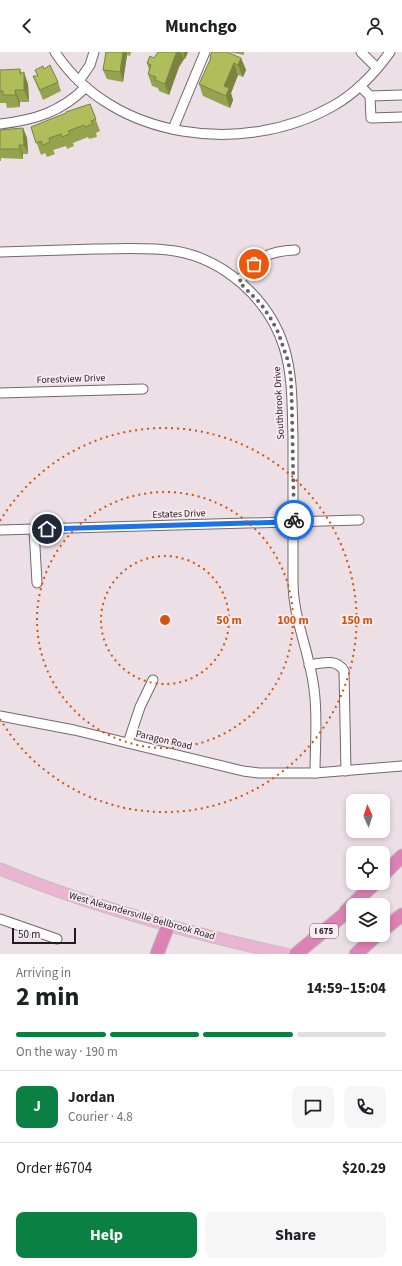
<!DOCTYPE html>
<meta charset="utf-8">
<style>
body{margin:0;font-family:"Source Sans 3",sans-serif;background:#f6f6f6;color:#202124;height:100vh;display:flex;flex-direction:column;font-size:15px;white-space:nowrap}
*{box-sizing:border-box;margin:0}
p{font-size:13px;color:#757577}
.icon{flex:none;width:22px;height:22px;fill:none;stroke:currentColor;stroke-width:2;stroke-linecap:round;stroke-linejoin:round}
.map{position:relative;height:902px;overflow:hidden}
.details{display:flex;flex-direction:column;background:#fff;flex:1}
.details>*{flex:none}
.needle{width:26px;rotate:357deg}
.buttons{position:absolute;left:346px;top:742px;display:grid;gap:8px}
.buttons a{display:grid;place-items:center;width:44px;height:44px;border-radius:8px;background:#fff;box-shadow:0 2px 6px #0003;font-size:20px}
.scale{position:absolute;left:12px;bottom:10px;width:64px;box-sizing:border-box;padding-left:4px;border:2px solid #211d1f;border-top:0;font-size:11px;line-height:14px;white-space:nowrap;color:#211d1f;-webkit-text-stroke:3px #f9ecf2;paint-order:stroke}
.pin{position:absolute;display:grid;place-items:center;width:34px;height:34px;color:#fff;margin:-17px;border:2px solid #fff;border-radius:50%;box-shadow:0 1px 4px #0007}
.courier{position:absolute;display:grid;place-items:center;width:40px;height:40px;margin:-20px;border:3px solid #1a73e8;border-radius:50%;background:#fff;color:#222;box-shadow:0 1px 5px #0007}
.headline em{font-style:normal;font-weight:700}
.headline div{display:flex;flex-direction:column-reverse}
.headline{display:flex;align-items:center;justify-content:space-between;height:68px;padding:0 16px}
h1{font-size:26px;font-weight:700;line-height:30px}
.bar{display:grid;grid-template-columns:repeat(4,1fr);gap:6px 4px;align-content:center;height:48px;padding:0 16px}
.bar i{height:5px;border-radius:3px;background:#e0e0e0}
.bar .current{background:#0b8043}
.bar p{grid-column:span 4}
.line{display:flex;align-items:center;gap:10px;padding:0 16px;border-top:1px solid #e0e0e0}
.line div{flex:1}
.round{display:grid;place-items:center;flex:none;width:42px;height:42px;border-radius:8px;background:#f6f6f6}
.action{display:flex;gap:8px;margin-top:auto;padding:8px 16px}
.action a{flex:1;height:46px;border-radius:8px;background:#0b8043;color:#fff;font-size:16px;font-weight:700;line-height:46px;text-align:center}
.action a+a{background:#f6f6f6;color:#202124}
header{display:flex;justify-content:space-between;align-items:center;height:52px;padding:0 16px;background:#fff;font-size:18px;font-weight:700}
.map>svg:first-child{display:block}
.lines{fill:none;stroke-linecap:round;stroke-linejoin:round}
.minor-casing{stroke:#73686e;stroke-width:11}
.major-casing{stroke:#c1c0c0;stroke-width:13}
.highway-casing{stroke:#c1c0c0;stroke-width:15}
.minor{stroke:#fff;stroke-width:9}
.major{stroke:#ebb4d2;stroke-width:11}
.highway{stroke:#dd82b4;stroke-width:13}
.wall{fill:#96a34e}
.shaded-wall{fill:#7a8440}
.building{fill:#afbd5b;stroke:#7a8440}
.done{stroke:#686164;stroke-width:4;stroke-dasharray:0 7.2}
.route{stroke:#1a73e8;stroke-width:5}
.ring{fill:none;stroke:#d4530e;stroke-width:2;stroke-dasharray:2 4}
.labels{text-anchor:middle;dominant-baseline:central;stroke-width:3.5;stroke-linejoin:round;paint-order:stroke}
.shield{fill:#f9ecf2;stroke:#625b5e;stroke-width:1}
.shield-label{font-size:9px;font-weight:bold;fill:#211d1f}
.street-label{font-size:10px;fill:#211d1f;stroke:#f9ecf2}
.centre{fill:#d4530e;stroke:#f9ecf2;stroke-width:2}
.ring-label{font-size:12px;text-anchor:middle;font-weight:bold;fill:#d4530e;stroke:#f9ecf2;stroke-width:3.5;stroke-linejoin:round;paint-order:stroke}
</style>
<header><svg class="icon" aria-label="back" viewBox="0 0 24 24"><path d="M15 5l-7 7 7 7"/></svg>Munchgo<svg class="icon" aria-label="person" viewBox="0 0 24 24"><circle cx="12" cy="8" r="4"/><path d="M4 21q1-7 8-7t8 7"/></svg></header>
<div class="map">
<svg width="402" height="902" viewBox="0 0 402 902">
<rect width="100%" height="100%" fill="#ecdfe5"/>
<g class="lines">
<!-- minor casing -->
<g class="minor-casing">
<g id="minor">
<path d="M 55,0 C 113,89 245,104 333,54 C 356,41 375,21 390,0"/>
<polyline points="361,0 377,16"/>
<polyline points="79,29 90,13 94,0"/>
<polyline points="360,34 370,44 402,43"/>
<polyline points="370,44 371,66 402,65"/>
<path d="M 0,72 C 35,68 61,60 86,35"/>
<polyline points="173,77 205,0"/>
<path d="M 0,200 C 32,199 63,198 95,197 C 122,197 148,195 175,199 C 224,207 269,247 284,295 C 293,324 292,355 293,385 C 293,433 293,481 293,530 C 293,567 310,601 314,637 C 318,665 315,693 315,721"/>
<path d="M 239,229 C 258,208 264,199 295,198"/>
<polyline points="0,341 143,337"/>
<polyline points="34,477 37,531"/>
<polyline points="0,478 359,468"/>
<path d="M 309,613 C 321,611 337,606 344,619 L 346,719"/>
<polyline points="0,664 74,678 243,719 259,721 315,721 402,714"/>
<polyline points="128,691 140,655 153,628"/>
<polyline points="0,867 57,887"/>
</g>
</g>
<!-- major casing -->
<g class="major-casing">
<path id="major" d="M 0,817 C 92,855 189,881 286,902"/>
</g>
<!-- highway casing -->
<g class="highway-casing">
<g id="highway">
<polyline points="383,823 402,804"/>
<polyline points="346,859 375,831"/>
<polyline points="383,878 402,863"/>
<polyline points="157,902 168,874"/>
<polyline points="296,902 353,855"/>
<polyline points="356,902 377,883"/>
</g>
</g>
<!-- minor -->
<use href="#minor" class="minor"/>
<!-- major -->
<use href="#major" class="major"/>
<!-- highway -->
<use href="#highway" class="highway"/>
</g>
<!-- wall -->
<g class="wall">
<polygon points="106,0 131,0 130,4 127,3 123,30 107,27 103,18"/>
<polygon points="158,0 188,0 185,7 184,7 179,15 169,43 159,39 158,36 152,34 148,22 149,18 147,11 154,6"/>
<polygon points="228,0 244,0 244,3"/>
<polygon points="210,5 241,6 246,18 243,25 238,23 231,41 233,48 230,56 203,44 199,32 211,8"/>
<polygon points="44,17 58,30 61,39 43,48 33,24 38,24 35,18"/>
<polygon points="0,18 21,21 28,32 29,50 20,50 20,55 7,56 6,51 0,51"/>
<polygon points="90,52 100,79 96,81 97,85 89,87 88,85 73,91 74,94 67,97 66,94 53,98 55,102 47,105 45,101 41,103 31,75"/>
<polygon points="23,76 27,86 28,102 23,102 23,107 1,106 1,109 0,109 0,78"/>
</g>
<!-- shaded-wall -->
<g class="shaded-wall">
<polygon points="123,0 126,0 127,3 123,30 120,20"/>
<polygon points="177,0 181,0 184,7 179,15 169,43 165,32 175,4"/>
<polygon points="183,0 188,0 185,7"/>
<polygon points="241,6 246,18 243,25 238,13"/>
<polygon points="234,11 238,23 231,41 233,48 230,56 226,44 224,34"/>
<polygon points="20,17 24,28 24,20 28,32 29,50 24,38 20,22"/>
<polygon points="15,38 20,50 20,55 16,43"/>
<polygon points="23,76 27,86 28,102 24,93"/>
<polygon points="19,93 23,102 23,107 20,97"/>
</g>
<!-- building -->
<g class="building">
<polygon points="106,0 123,0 120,20 103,18"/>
<polygon points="158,0 177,0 175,4 165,32 155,28 156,25 148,22 151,13 147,11 150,4 154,6"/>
<polygon points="212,0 227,0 241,6 238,13 234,11 224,34 229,36 226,44 199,32 211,6 210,5"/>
<polygon points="50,13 58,30 40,38 33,24 38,24 35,18 43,14 44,17"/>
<polygon points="20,17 20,22 24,20 24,38 15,38 16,43 3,43 3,39 0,39 0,18"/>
<polygon points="90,52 96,67 91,69 93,72 85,75 84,73 68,79 70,82 62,85 61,82 49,86 50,90 43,93 41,89 36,91 31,75 66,61 66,60"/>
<polygon points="23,76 24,93 19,93 20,97 0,97 0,78"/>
</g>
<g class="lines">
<!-- done -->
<polyline class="done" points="254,212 239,230 261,252 271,267 278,280 288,309 291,325 292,360 294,468"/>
<!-- route -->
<polyline class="route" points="47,477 285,470 294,469 294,468"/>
</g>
<!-- distance rings -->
<g class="ring">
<circle cx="165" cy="568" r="64"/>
<circle cx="165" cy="568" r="128"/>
<path d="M0 469A192 192 0 1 1 0 667"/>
</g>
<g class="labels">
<!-- shield labels -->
<rect class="shield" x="310" y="872" width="28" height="14" rx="3"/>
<g class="shield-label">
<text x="324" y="879">I 675</text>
</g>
<!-- street labels -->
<g class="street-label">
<text transform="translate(71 327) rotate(-2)">Forestview Drive</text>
<text transform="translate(279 351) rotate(-93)">Southbrook Drive</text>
<text transform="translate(179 462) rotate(-2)">Estates Drive</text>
<text transform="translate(164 688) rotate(13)">Paragon Road</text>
<text transform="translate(142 864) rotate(16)">West Alexandersville Bellbrook Road</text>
</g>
</g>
<circle cx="165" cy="568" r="6" class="centre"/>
<g class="ring-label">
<text x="229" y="572">50 m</text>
<text x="293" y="572">100 m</text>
<text x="357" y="572">150 m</text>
</g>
</svg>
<div class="buttons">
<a><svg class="needle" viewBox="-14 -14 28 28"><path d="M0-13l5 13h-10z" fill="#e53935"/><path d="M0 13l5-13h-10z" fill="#757577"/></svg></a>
<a><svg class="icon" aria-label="locate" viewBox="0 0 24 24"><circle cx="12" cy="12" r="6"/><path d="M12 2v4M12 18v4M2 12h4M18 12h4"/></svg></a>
<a><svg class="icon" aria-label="layers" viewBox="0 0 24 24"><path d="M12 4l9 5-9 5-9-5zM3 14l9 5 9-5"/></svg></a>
</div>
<div class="scale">50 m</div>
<div class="pin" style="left:254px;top:212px;background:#ea580c"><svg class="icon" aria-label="bag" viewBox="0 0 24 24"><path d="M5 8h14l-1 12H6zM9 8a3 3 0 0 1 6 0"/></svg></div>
<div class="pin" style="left:47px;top:477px;background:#1f2937"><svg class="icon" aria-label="home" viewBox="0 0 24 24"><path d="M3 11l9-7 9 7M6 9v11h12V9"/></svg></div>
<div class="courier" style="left:294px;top:468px"><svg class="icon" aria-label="bike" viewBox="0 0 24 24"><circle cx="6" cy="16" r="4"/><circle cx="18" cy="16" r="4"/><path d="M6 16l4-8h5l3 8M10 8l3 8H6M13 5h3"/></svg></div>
</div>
<section class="details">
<div class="headline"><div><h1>2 min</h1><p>Arriving in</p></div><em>14:59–15:04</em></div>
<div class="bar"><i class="current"></i><i class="current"></i><i class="current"></i><i></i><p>On the way · 190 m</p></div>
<div class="line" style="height:72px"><b class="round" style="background:#0b8043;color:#fff">J</b><div><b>Jordan</b><p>Courier · 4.8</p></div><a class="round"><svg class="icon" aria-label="chat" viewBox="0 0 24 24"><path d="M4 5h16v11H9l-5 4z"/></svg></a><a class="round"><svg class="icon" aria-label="phone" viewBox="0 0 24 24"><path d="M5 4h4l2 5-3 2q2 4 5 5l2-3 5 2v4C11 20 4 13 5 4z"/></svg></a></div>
<div class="line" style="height:52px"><div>Order #6704</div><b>$20.29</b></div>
<div class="action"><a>Help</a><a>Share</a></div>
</section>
